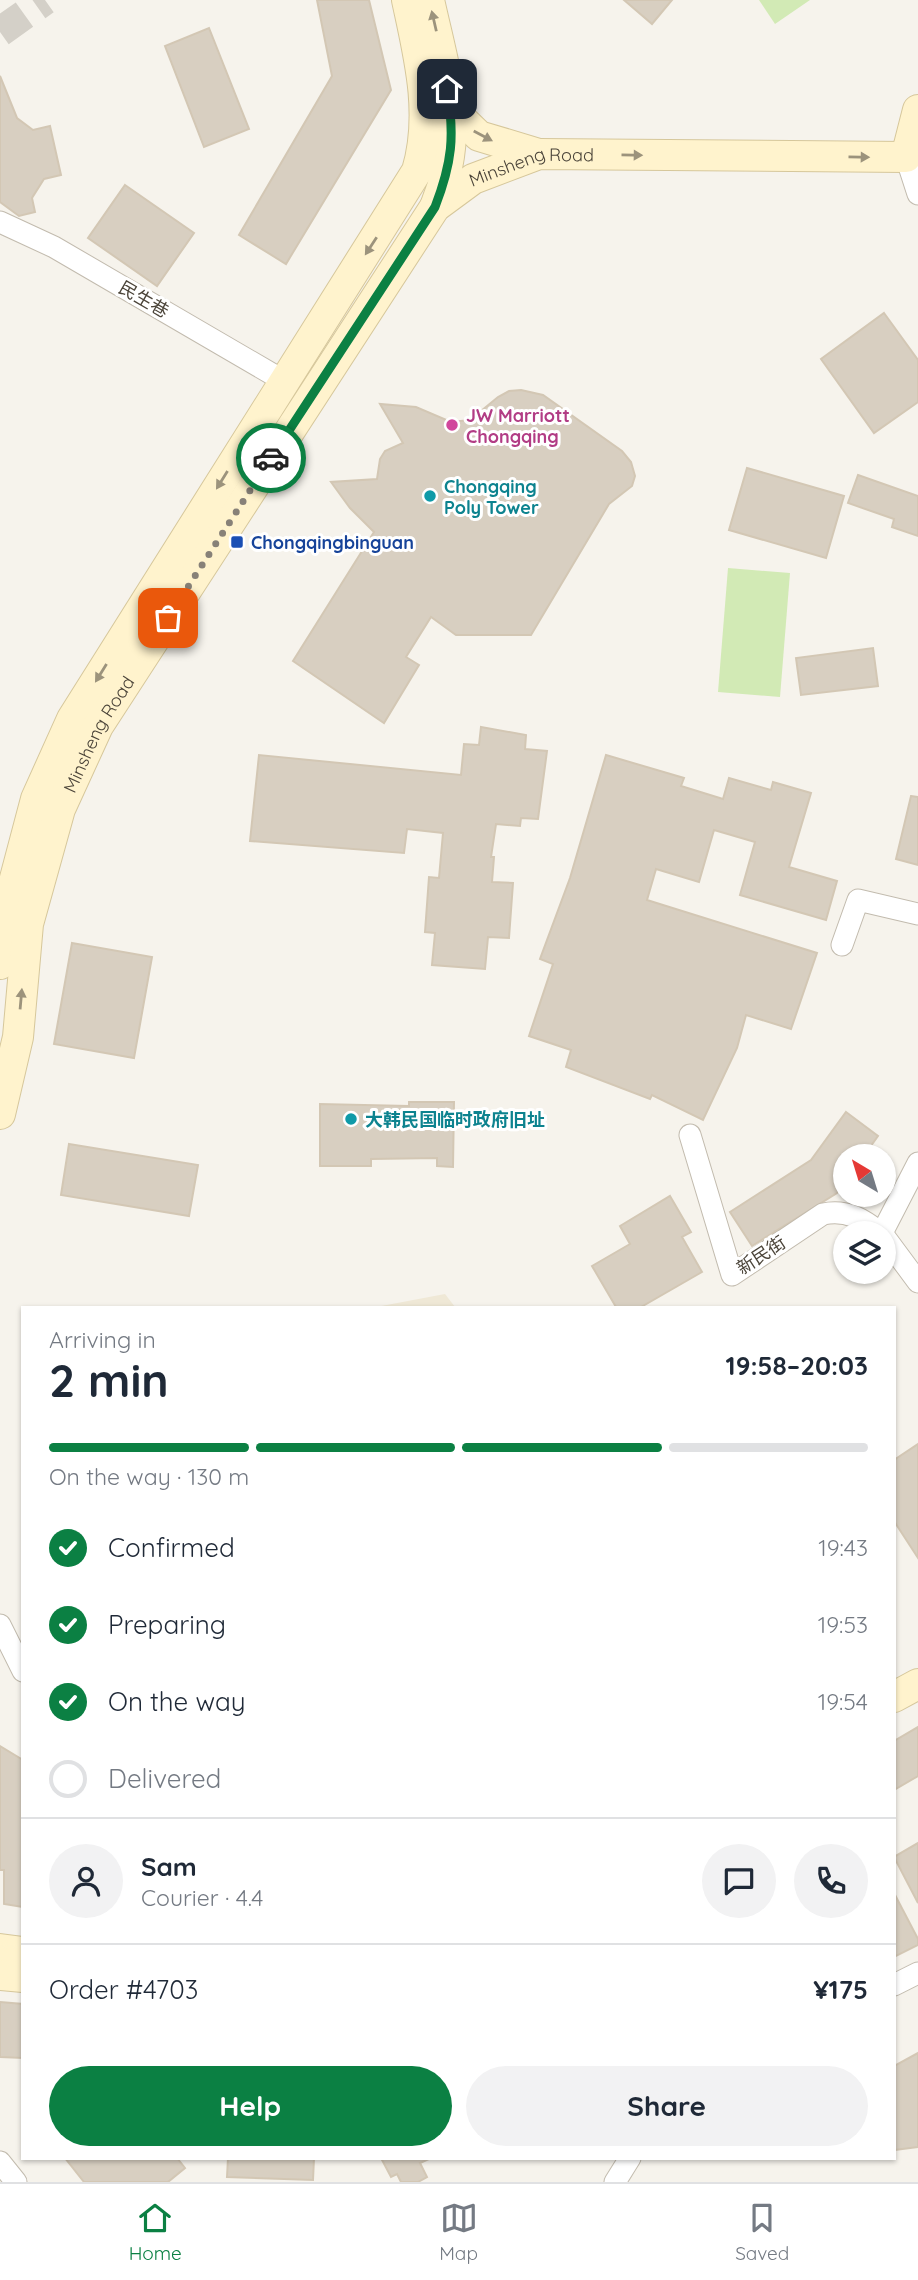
<!DOCTYPE html>
<meta charset="utf-8">
<style>
body{margin:0;font-family:Quicksand,"Noto Sans SC",sans-serif;background:#f2f2f3;color:#1f2937;height:100vh;display:flex;flex-direction:column;font-size:26px;white-space:nowrap}
*{box-sizing:border-box;margin:0}
p{font-size:23px;color:#747a83}
.icon{flex:none;width:38px;height:38px;fill:none;stroke:currentColor;stroke-width:2;stroke-linecap:round;stroke-linejoin:round}
.map{position:relative;flex:1;overflow:hidden}
.details{position:absolute;left:21px;top:1306px;width:875px;height:854px;display:flex;flex-direction:column;background:#fff;border-radius:0px;box-shadow:0 2px 5px #0004}
.details>*{flex:none}
.needle{width:46px;rotate:322deg}
.buttons{position:absolute;left:833px;top:1144px;display:grid;gap:14px}
.buttons a{display:grid;place-items:center;width:63px;height:63px;border-radius:50%;background:#fff;box-shadow:0 2px 5px #0004;font-size:35px}
.pin{position:absolute;display:grid;place-items:center;width:60px;height:60px;color:#fff;margin:-30px;border-radius:14px;box-shadow:0 4px 10px #0006}
.courier{position:absolute;display:grid;place-items:center;width:70px;height:70px;margin:-35px;border:5px solid #0b8043;border-radius:50%;background:#fff;color:#222;box-shadow:0 2px 9px #0007}
.headline em{font-style:normal;font-weight:800}
.headline div{display:flex;flex-direction:column-reverse}
.headline{display:flex;align-items:center;justify-content:space-between;height:119px;padding:0 28px}
h1{font-size:46px;font-weight:800;line-height:52px}
.bar{display:grid;grid-template-columns:repeat(4,1fr);gap:10px 7px;align-content:center;height:84px;padding:0 28px}
.bar i{height:9px;border-radius:5px;background:#e0e1e3}
.bar .selected{background:#0b8043}
.bar p{grid-column:span 4}
.line{display:flex;align-items:center;gap:18px;padding:0 28px;border-top:2px solid #e0e1e3}
.line div{flex:1}
.round{display:grid;place-items:center;flex:none;width:74px;height:74px;border-radius:37px;background:#f2f2f3}
ol{padding:0 28px;list-style:none}
li{display:flex;align-items:center;gap:21px;height:77px}
li p{margin-inline-start:auto}
li .icon{padding:7px;border-radius:50%;background:#0b8043;color:#fff;stroke-width:4}
li:last-child{color:#747a83}
li i{width:38px;height:38px;border:4px solid #e0e1e3;border-radius:50%}
.button{display:flex;gap:14px;margin-top:auto;padding:14px 28px}
.button a{flex:1;height:80px;border-radius:42px;background:#0b8043;color:#fff;font-size:28px;font-weight:800;line-height:80px;text-align:center}
.button a+a{background:#f2f2f3;color:#1f2937}
.menu{display:flex;justify-content:space-around;align-items:center;height:98px;border-top:2px solid #e0e1e3;background:#fff;font-size:19px;color:#747a83}
.menu a{display:grid;justify-items:center;gap:4px}
.menu .selected{color:#0b8043}
.map>svg:first-child{display:block}
.education{fill:#efe8d6}
.green{fill:#d2eab5}
.building{fill:#d8cfc1;stroke:#d3c7b4;stroke-width:2}
.lines{fill:none;stroke-linecap:round;stroke-linejoin:round}
.secondary-tunnel{stroke:#d4d0c8;stroke-width:30;stroke-dasharray:30 15;stroke-linecap:butt}
.minor-casing{stroke:#c2bbae;stroke-width:23}
.secondary-casing{stroke:#d6c79b;stroke-width:32}
.minor{stroke:#fff;stroke-width:21}
.secondary{stroke:#fff3cd;stroke-width:30}
.oneway{fill:#9c937c}
.done{stroke:#878178;stroke-width:7;stroke-dasharray:0 12.6}
.route{stroke:#0b8043;stroke-width:9}
.hotel-dot{fill:#d1479c;stroke:#fff;stroke-width:2.5}
.culture-dot{fill:#0f9aa8;stroke:#fff;stroke-width:2.5}
.transit-dot{fill:#1a4fb4;stroke:#fff;stroke-width:2.5}
.labels{text-anchor:middle;dominant-baseline:central;stroke-width:6;stroke-linejoin:round;paint-order:stroke}
.street-label{font-size:18px;fill:#4b4439;stroke:#fff}
.hotel-label{font-size:18px;font-weight:bold;fill:#b23c85;stroke:#fff;text-anchor:start}
.culture-label{font-size:18px;font-weight:bold;fill:#0d838f;stroke:#fff;text-anchor:start}
.transit-label{font-size:18px;font-weight:bold;fill:#164399;stroke:#fff;text-anchor:start}
</style>
<div class="map">
<svg width="918" height="2182" viewBox="0 0 918 2182">
<rect width="100%" height="100%" fill="#f6f3ec"/>
<!-- education -->
<polygon class="education" points="445,1294 455,1307 376,1307"/>
<!-- green -->
<g class="green">
<polygon points="759,0 810,0 775,24"/>
<polygon points="728,568 790,573 780,697 718,692"/>
</g>
<!-- building -->
<g class="building">
<polygon points="317,0 369,0 391,90 286,264 239,235 332,76"/>
<polygon points="624,0 672,0 652,24"/>
<polygon points="209,28 249,129 204,147 165,46"/>
<polygon points="0,76 17,118 33,130 50,126 61,175 44,179 32,198 35,212 19,216 0,202"/>
<polygon points="125,185 194,233 157,286 88,238"/>
<polygon points="884,313 918,360 918,402 874,433 821,359"/>
<polygon points="521,390 543,395 622,451 631,462 635,476 632,486 609,504 531,635 456,635 431,617 406,657 419,665 384,723 293,661 374,532 350,508 331,482 377,479 380,459 385,451 403,443 380,404 416,407 451,422 470,420 498,397 509,391"/>
<polygon points="747,468 844,496 826,558 729,530"/>
<polygon points="858,475 918,496 918,536 892,527 894,519 848,503"/>
<polygon points="873,648 878,686 801,695 796,658"/>
<polygon points="481,727 526,735 525,749 547,751 538,819 521,818 520,826 496,824 491,857 494,857 492,882 513,883 509,938 488,937 485,969 432,965 435,933 425,932 429,877 439,878 443,833 407,829 404,853 250,841 259,755 461,775 464,744 479,745"/>
<polygon points="606,755 684,778 681,786 723,799 729,778 771,790 773,782 811,793 789,867 837,881 826,920 740,895 755,842 714,830 699,882 656,869 647,900 817,953 791,1029 746,1015 737,1048 703,1120 652,1095 650,1099 566,1067 571,1050 529,1036 553,964 540,959 570,878"/>
<polygon points="911,796 918,797 918,865 896,859"/>
<polygon points="72,943 152,957 134,1058 54,1044"/>
<polygon points="409,1102 454,1102 453,1167 437,1166 437,1158 371,1159 371,1166 320,1166 320,1104 409,1106"/>
<polygon points="846,1112 878,1136 863,1157 845,1157 845,1181 837,1193 752,1246 730,1212 811,1160"/>
<polygon points="69,1144 198,1165 189,1216 61,1195"/>
<polygon points="670,1196 691,1232 682,1237 702,1272 641,1307 616,1307 592,1266 630,1244 620,1226"/>
<polygon points="918,1444 918,1558 894,1521 894,1460"/>
<polygon points="918,1727 918,1776 894,1790 894,1741"/>
<polygon points="0,1746 23,1760 23,1907 4,1904 4,1870 0,1870"/>
<polygon points="918,1843 918,1903 894,1857"/>
<polygon points="894,1893 918,1939 918,1945 894,1957"/>
<polygon points="0,2002 23,2004 23,2058 0,2057"/>
<polygon points="918,2053 918,2147 894,2150 894,2066"/>
<polygon points="65,2158 177,2158 185,2168 168,2182 84,2182"/>
<polygon points="228,2158 314,2158 313,2180 227,2177"/>
<polygon points="381,2158 431,2158 420,2163 427,2177 418,2182 401,2182 397,2174 391,2177"/>
</g>
<g class="lines">
<!-- secondary-tunnel -->
<polyline class="secondary-tunnel" points="0,32 45,0"/>
<!-- minor casing -->
<g class="minor-casing">
<g id="minor">
<polyline points="906,157 918,194"/>
<polyline points="0,222 54,247 284,381"/>
<polyline points="842,945 858,900 918,914"/>
<path d="M 690,1135 L 732,1275 L 823,1214 C 847,1209 863,1219 882,1234"/>
<polyline points="882,1233 918,1163"/>
<polyline points="884,1236 918,1282"/>
<polyline points="0,1625 23,1671"/>
<polyline points="894,1985 918,1973"/>
<polyline points="0,2162 16,2182"/>
<polyline points="615,2182 630,2158"/>
</g>
</g>
<!-- secondary casing -->
<g class="secondary-casing">
<g id="secondary">
<path d="M 429,0 C 446,77 466,131 435,207"/>
<polyline points="446,104 479,136 539,154"/>
<path d="M 0,964 L 5,916 L 36,799 L 72,719 L 417,171 C 434,114 419,56 407,0"/>
<path id="s1" d="M 0,1114 L 18,1037 L 28,924 L 60,809 L 98,726 L 435,207 L 473,179 L 539,154 L 906,157 L 918,110"/>
<polyline points="894,1697 918,1684"/>
<polyline points="0,1949 23,1952"/>
<polyline points="0,1975 23,1977"/>
</g>
</g>
<!-- minor -->
<use href="#minor" class="minor"/>
<!-- secondary -->
<use href="#secondary" class="secondary"/>
</g>
<!-- one-way arrows -->
<defs><path id="oneway-solid" d="M-6-.8H1V-3.2L6.5 0L1 3.2V.8H-6Z" transform="scale(1.75)"/></defs>
<g class="oneway">
<use href="#oneway-solid" transform="translate(434 21) rotate(-103)"/>
<use href="#oneway-solid" transform="translate(483 136) rotate(28)"/>
<use href="#oneway-solid" transform="translate(632 155) rotate(1)"/>
<use href="#oneway-solid" transform="translate(859 157) rotate(1)"/>
<use href="#oneway-solid" transform="translate(371 246) rotate(123)"/>
<use href="#oneway-solid" transform="translate(222 480) rotate(122)"/>
<use href="#oneway-solid" transform="translate(101 673) rotate(122)"/>
<use href="#oneway-solid" transform="translate(21 999) rotate(-85)"/>
</g>
<g class="lines">
<!-- done -->
<polyline class="done" points="168,618 271,458"/>
<!-- route -->
<path class="route" d="M 271,458 L 435,207 C 452,163 455,136 447,89"/>
</g>
<!-- markers -->
<circle class="hotel-dot" cx="452" cy="425" r="7"/>
<g class="culture-dot">
<circle cx="430" cy="496" r="7"/>
<circle cx="351" cy="1119" r="7"/>
</g>
<rect class="transit-dot" x="230" y="535" width="14" height="14" rx="3.5"/>
<g class="labels">
<!-- street labels -->
<g class="street-label">
<text stroke="none"><textPath href="#s1" startOffset="1130">Minsheng Road</textPath></text>
<text transform="translate(144 299) rotate(30)">民生巷</text>
<text stroke="none"><textPath href="#s1" startOffset="396">Minsheng Road</textPath></text>
<text transform="translate(761 1255) rotate(-33)">新民街</text>
</g>
<!-- hotel labels -->
<g class="hotel-label">
<text x="466" y="415">JW Marriott<tspan x="466" dy="21">Chongqing</tspan></text>
</g>
<!-- culture labels -->
<g class="culture-label">
<text x="444" y="486">Chongqing<tspan x="444" dy="21">Poly Tower</tspan></text>
<text x="365" y="1119">大韩民国临时政府旧址</text>
</g>
<!-- transit labels -->
<g class="transit-label">
<text x="251" y="542">Chongqingbinguan</text>
</g>
</g>
</svg>
<div class="buttons">
<a><svg class="needle" viewBox="-14 -14 28 28"><path d="M0-13l5 13h-10z" fill="#e53935"/><path d="M0 13l5-13h-10z" fill="#747a83"/></svg></a>
<a><svg class="icon" aria-label="layers" viewBox="0 0 24 24"><path d="M12 4l9 5-9 5-9-5zM3 14l9 5 9-5"/></svg></a>
</div>
<div class="pin" style="left:168px;top:618px;background:#ea580c"><svg class="icon" aria-label="bag" viewBox="0 0 24 24"><path d="M5 8h14l-1 12H6zM9 8a3 3 0 0 1 6 0"/></svg></div>
<div class="pin" style="left:447px;top:89px;background:#1f2937"><svg class="icon" aria-label="home" viewBox="0 0 24 24"><path d="M3 11l9-7 9 7M6 9v11h12V9"/></svg></div>
<div class="courier" style="left:271px;top:458px"><svg class="icon" aria-label="car" viewBox="0 0 24 24"><path d="M5 17H2v-5l4-1 3-4h7l3 4 3 1v5h-3M9 17h6M6 11h13"/><circle cx="7" cy="17" r="2"/><circle cx="17" cy="17" r="2"/></svg></div>
<section class="details">
<div class="headline"><div><h1>2 min</h1><p>Arriving in</p></div><em>19:58–20:03</em></div>
<div class="bar"><i class="selected"></i><i class="selected"></i><i class="selected"></i><i></i><p>On the way · 130 m</p></div>
<ol>
<li><svg class="icon" aria-label="check" viewBox="0 0 24 24"><path d="M5 12l5 5 9-10"/></svg>Confirmed<p>19:43</p></li>
<li><svg class="icon" aria-label="check" viewBox="0 0 24 24"><path d="M5 12l5 5 9-10"/></svg>Preparing<p>19:53</p></li>
<li><svg class="icon" aria-label="check" viewBox="0 0 24 24"><path d="M5 12l5 5 9-10"/></svg>On the way<p>19:54</p></li>
<li><i></i>Delivered</li>
</ol>
<div class="line" style="height:126px"><a class="round"><svg class="icon" aria-label="person" viewBox="0 0 24 24"><circle cx="12" cy="8" r="4"/><path d="M4 21q1-7 8-7t8 7"/></svg></a><div><b>Sam</b><p>Courier · 4.4</p></div><a class="round"><svg class="icon" aria-label="chat" viewBox="0 0 24 24"><path d="M4 5h16v11H9l-5 4z"/></svg></a><a class="round"><svg class="icon" aria-label="phone" viewBox="0 0 24 24"><path d="M5 4h4l2 5-3 2q2 4 5 5l2-3 5 2v4C11 20 4 13 5 4z"/></svg></a></div>
<div class="line" style="height:91px"><div>Order #4703</div><b>¥175</b></div>
<div class="button"><a>Help</a><a>Share</a></div>
</section>
</div>
<nav class="menu">
<a class="selected"><svg class="icon" aria-label="home" viewBox="0 0 24 24"><path d="M3 11l9-7 9 7M6 9v11h12V9"/></svg>Home</a>
<a><svg class="icon" aria-label="map" viewBox="0 0 24 24"><path d="M3 6l6-2 6 2 6-2v14l-6 2-6-2-6 2zM9 4v14M15 6v14"/></svg>Map</a>
<a><svg class="icon" aria-label="saved" viewBox="0 0 24 24"><path d="M7 4h10v16l-5-4-5 4z"/></svg>Saved</a>
</nav>
